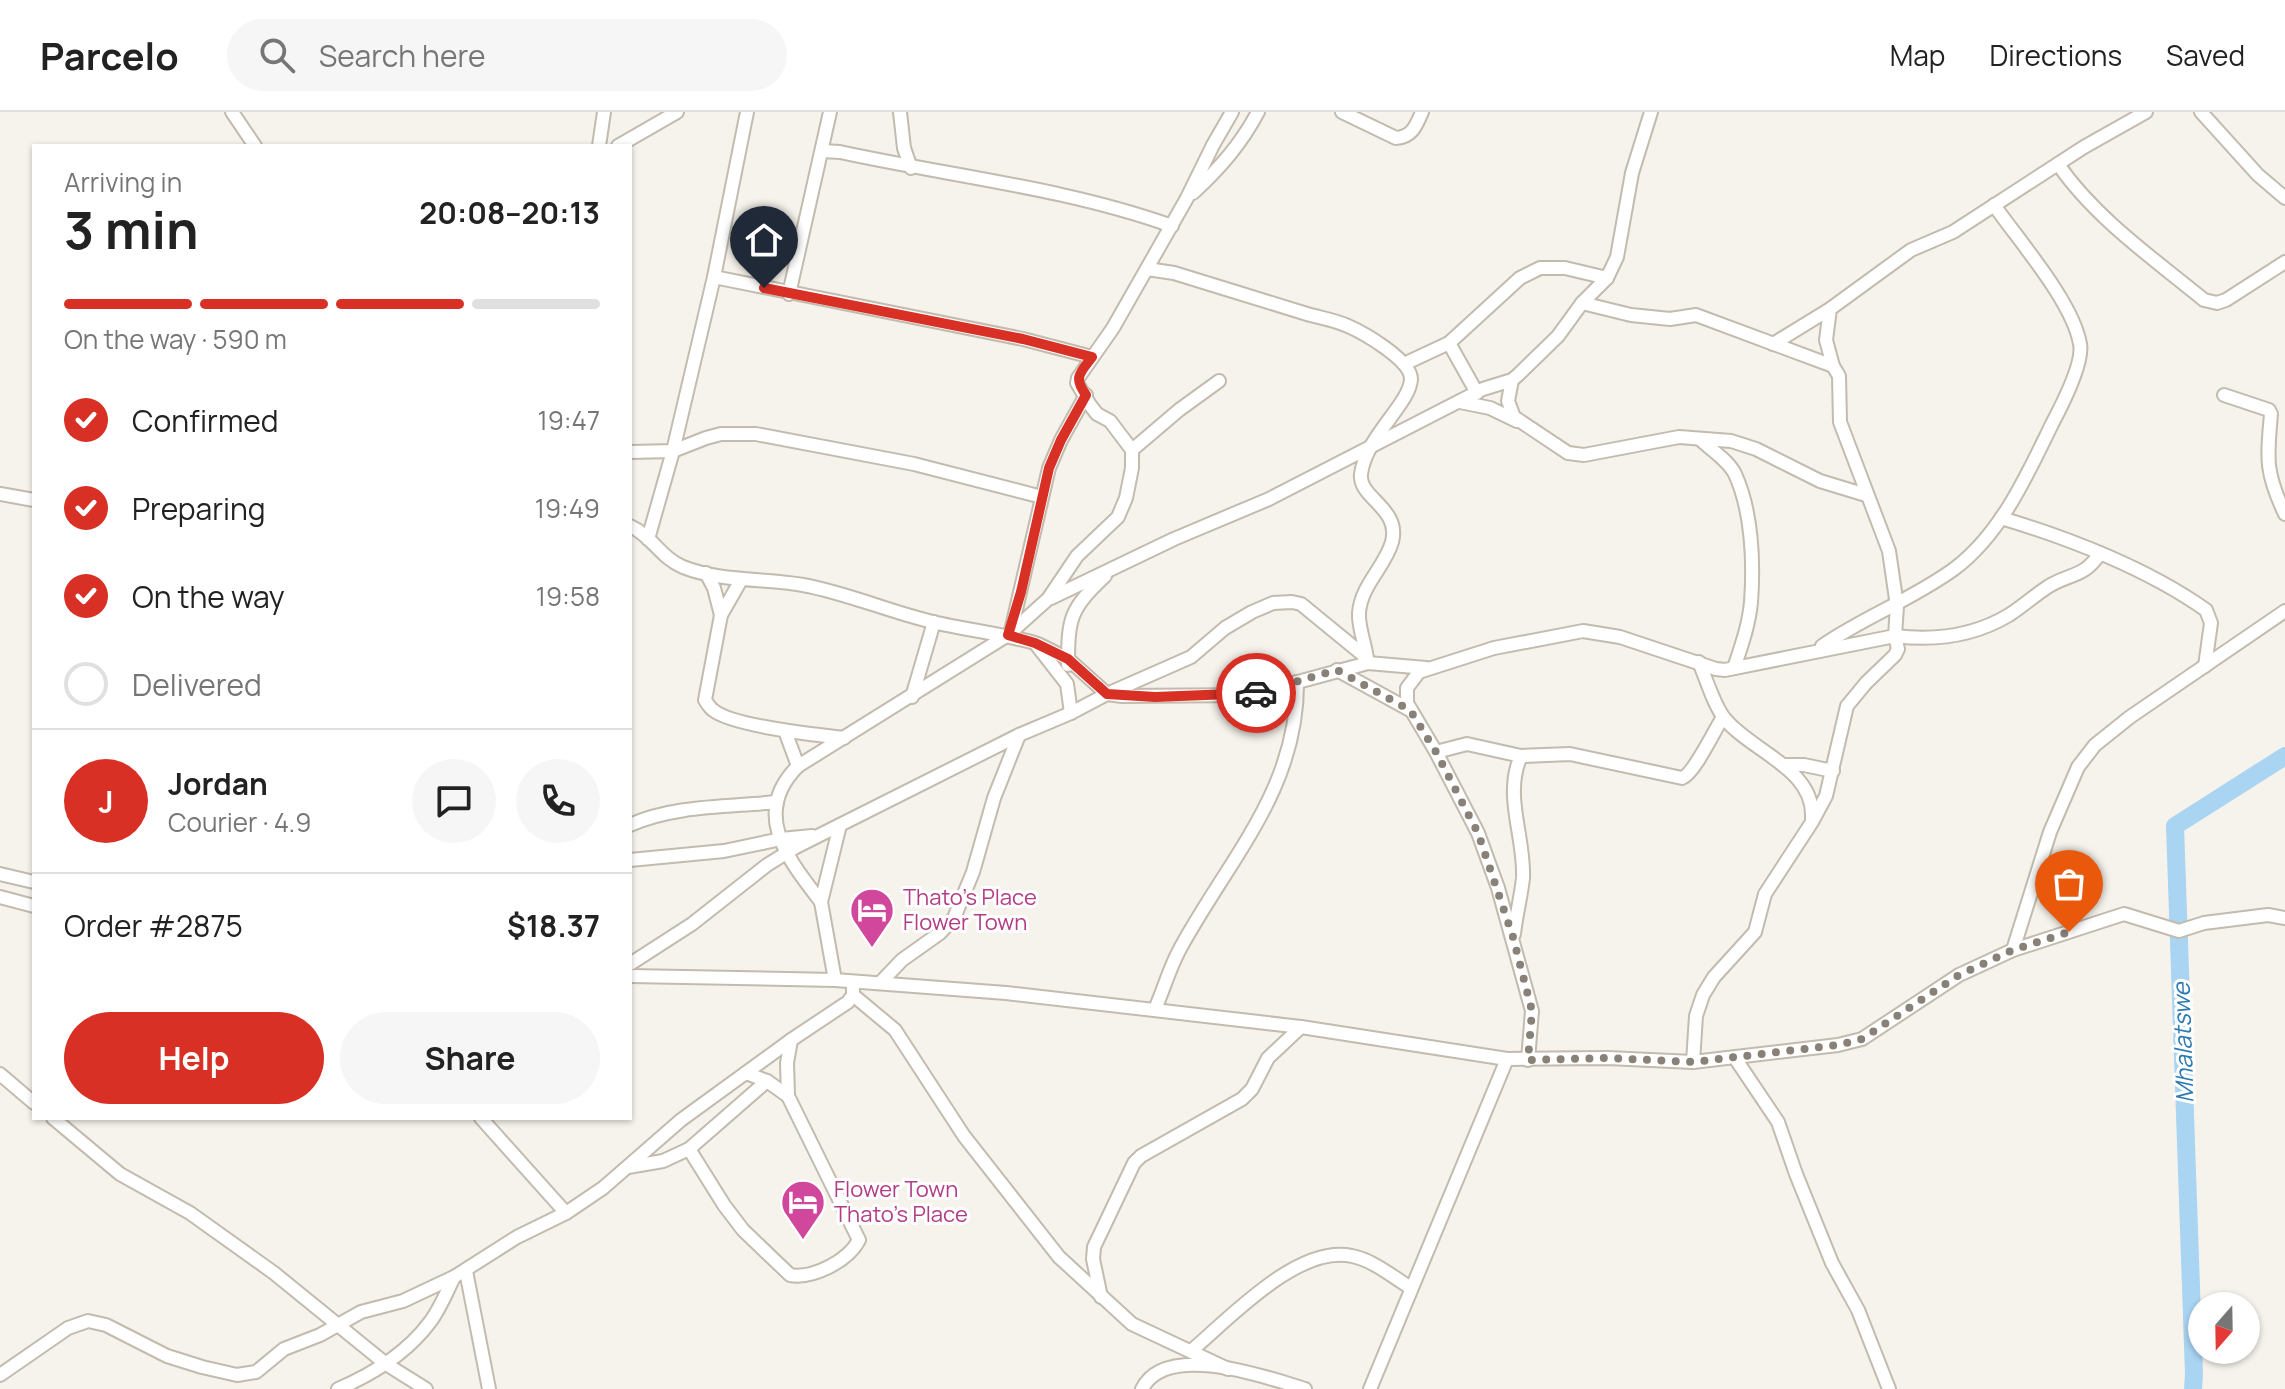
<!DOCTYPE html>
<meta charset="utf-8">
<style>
body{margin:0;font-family:Manrope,sans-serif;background:#f6f6f6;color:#222;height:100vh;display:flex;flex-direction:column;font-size:30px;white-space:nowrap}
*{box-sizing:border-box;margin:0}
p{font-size:26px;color:#767676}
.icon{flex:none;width:44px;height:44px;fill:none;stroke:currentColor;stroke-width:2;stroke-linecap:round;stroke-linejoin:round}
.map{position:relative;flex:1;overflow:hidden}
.details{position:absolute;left:32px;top:32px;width:600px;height:976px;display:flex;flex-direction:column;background:#fff;border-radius:0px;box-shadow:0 2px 6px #0004}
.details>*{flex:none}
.needle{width:52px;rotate:200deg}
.buttons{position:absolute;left:2188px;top:1180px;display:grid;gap:16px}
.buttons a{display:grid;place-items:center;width:72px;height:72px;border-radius:50%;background:#fff;box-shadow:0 2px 6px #0004;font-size:40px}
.pin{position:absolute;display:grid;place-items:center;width:68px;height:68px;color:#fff;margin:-82px -34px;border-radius:50% 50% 50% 0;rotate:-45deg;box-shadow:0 0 8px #0007}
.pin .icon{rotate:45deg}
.courier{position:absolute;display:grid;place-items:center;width:80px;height:80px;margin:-40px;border:6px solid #d93025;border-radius:50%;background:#fff;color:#222;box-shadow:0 2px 10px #0007}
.head em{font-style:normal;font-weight:700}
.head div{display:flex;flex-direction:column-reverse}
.head{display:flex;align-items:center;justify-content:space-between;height:136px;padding:0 32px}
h1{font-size:52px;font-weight:700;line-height:60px}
.bar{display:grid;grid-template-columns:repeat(4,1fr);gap:12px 8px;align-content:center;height:96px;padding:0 32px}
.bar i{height:10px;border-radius:6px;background:#e0e0e0}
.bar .active{background:#d93025}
.bar p{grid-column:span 4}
.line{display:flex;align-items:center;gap:20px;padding:0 32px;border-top:2px solid #e0e0e0}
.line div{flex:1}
.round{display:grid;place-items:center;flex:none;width:84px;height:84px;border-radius:42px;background:#f6f6f6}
ol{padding:0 32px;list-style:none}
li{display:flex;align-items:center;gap:24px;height:88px}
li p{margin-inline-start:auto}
li .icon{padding:8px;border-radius:50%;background:#d93025;color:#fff;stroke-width:4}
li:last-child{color:#767676}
li i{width:44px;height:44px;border:4px solid #e0e0e0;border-radius:50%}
.primary-button{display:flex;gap:16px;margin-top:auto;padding:16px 32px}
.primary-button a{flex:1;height:92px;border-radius:48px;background:#d93025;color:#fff;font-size:32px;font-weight:700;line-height:92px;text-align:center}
.primary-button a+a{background:#f6f6f6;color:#222}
header{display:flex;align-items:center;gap:48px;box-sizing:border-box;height:112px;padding:0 40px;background:#fff;border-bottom:2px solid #e0e0e0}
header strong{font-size:38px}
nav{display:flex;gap:44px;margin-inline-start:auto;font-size:28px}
.search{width:560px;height:72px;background:#f6f6f6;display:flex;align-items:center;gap:20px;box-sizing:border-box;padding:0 28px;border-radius:44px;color:#767676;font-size:30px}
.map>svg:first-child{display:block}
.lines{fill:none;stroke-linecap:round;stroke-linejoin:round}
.river{stroke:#a9d4f2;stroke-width:18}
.minor-casing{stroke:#c2bbae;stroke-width:16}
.minor{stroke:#fff;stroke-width:12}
.done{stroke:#878178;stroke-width:8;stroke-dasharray:0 14.4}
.route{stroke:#d93025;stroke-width:10}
.labels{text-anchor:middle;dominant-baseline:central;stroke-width:6;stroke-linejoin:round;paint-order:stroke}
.hotel-label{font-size:22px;fill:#b23c85;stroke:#fff;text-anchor:start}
.water-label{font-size:24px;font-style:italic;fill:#2e7ab2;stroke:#fff}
</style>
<header>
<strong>Parcelo</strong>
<div class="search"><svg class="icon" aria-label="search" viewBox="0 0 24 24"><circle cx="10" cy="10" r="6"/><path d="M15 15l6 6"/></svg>Search here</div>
<nav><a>Map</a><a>Directions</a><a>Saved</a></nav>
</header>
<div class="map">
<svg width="2285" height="1277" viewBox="0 0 2285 1277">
<rect width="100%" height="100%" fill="#f6f3ec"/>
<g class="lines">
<!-- river -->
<polyline class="river" points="2193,1277 2194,1262 2175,714 2285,644"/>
<!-- minor casing -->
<g class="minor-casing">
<g id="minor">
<polyline points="232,0 255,34"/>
<polyline points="900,0 904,36 911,56"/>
<path d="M 1342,0 L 1396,26 C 1412,25 1416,14 1422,0"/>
<polyline points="2201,0 2258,63 2285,86"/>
<polyline points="599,34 604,0"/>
<polyline points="618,34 677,0"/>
<path d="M 822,39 L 840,40 C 950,64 1066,76 1172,114"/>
<path d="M 2058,52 C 2094,105 2154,147 2204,188 L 2217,191 L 2226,188 L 2285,150"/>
<path d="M 1193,81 C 1220,56 1241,32 1258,0"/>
<path d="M 1147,157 L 1174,161 C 1218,175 1263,188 1307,202 C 1321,206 1335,208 1348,214 C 1364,221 1411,248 1411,267 C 1410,292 1366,324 1361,362 C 1358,386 1401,396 1392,430 C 1385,455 1361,473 1359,501 C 1358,516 1366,533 1367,548"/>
<polyline points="714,165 1023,227 1092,245"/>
<polyline points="789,182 830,0"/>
<polyline points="1582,191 1631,203 1670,207 1696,203 1833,254"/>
<polyline points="1449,231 1477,281"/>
<polyline points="1773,232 1830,197"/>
<polyline points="1404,252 1449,231 1520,166 1540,156 1565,156 1607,166"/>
<polyline points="1512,268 1508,289 1514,305 1568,341 1584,343 1679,325 1731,329 1756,337 1820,369 1866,383"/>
<path d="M 2224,283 L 2269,298 L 2271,302 C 2267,347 2265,360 2285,402"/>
<polyline points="1460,290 1490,296 1517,309"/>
<path d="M 1700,327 C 1711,338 1728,348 1735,362 C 1752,399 1754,450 1751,490 C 1749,513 1741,535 1734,556"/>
<polyline points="1132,338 1179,298 1219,269"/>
<polyline points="630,340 673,339 706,326 721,322 756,322 914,352 1042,385"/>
<polyline points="0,382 34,388"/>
<path d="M 2001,406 C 2069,426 2148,457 2206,498 L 2211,511 L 2205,554"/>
<path d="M 630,414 C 651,423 661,446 683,455 C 721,470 763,466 803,473 C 847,481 890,500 933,510 C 967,518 1002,522 1035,531 L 1067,572 L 1071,601"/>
<polyline points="648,427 673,339 714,165 747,0"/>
<polyline points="706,461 714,476 721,503"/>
<path d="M 741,468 L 721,503 L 705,588 C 706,590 711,597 713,598 C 732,614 816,623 844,626"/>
<polyline points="1051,486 1174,427 1269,387 1483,277 1512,268 1518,263 1558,224 1582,191 1607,166 1617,145 1632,61 1651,0"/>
<polyline points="1011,519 1049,356 1061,328 1086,283"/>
<polyline points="1038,532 1068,547 1107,582 1122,584 1250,583 1368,551 1426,556"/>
<path d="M 1822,534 C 1864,505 1913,487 1954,457 C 2001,422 2027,363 2052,312 C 2061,295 2084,251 2080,232 C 2073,190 2019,129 1994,93"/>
<path d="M 1699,550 C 1706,566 1714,594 1725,607 C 1752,640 1815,657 1812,706"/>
<path d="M 1068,553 C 1068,506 1070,497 1105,464"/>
<polyline points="1337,558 1410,598"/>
<polyline points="912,585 934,510"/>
<polyline points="785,619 798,654"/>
<path d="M 1436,640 L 1467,632 L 1521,644 L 1570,642 L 1682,666 C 1694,662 1714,619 1723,605"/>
<polyline points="1783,653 1804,653 1833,659"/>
<path d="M 630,713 C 674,693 729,695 777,690"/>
<polyline points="630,748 724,739 781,727 812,724"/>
<polyline points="0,762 34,770"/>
<polyline points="0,785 34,794"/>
<path d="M 821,790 C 789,748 750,702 798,654 L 1008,523 L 1048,487 L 1077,444 L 1118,405 L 1126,386 L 1132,356 L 1132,338 L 1110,309 L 1097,302 L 1090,293 L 1077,271 L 1078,266 L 1113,216 L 1187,86 L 1213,33 L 1232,0"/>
<path d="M 1514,822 C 1516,803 1521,785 1523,766 C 1525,725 1503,683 1521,644"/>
<polyline points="2013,838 2050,720 2078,655 2095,633 2130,605 2285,499"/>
<polyline points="630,852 692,812 767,753 796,735 1019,623 1071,601 1107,582 1191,545 1225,516 1252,500 1273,491 1292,490 1301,492 1367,546"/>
<polyline points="630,864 835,868 1006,881 1301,915 1507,947 1608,946 1693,950 1838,933 1862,927 1959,863 2013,838 2124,802 2179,819 2204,811 2268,803 2285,806"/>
<polyline points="835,868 821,790 840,713"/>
<polyline points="880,871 902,848 940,821 954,806 973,760 994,686 1019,623"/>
<polyline points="853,883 895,918 964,1024 1059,1145 1132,1212 1228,1257"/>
<path d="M 1155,897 C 1164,877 1170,854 1181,835 C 1229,747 1298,677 1297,570"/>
<polyline points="1735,946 1778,1010 1796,1062 1832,1151 1858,1198 1889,1277"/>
<polyline points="1528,948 1532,899 1498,776 1478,721 1436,640 1407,591 1407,576 1419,560 1494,536 1583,519 1620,525 1716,557 1725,558 1895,524 1897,494 1889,439 1840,310 1839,264 1833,254 1826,228 1830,197 1911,138 1953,120 2084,35 2146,0"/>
<path d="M 1693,950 L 1696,904 L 1703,883 L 1714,865 L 1755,820 L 1765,782 L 1812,710 L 1826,684 L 1847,594 L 1866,571 L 1895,543 L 1898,537 L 1895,524 C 1935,529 1974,524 2009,503 C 2023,494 2035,483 2049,474 C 2071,461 2085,465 2100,441"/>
<polyline points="746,961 767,969 788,984"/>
<polyline points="0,962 34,991"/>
<polyline points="53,1006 120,1062 190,1101 274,1161 386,1252 426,1277"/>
<polyline points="481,1006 566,1101"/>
<path d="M 689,1037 L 724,1093 L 743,1118 L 790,1163 C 813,1167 848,1149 859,1128 L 788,984 L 787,951 L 791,928"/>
<polyline points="628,1055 663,1049 689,1037 767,969"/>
<polyline points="466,1159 489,1277"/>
<polyline points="1101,1185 1093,1147 1094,1135 1134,1051 1141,1044 1242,987 1252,977 1268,946 1301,915"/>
<path d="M 1191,1239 C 1229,1207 1298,1132 1352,1144 C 1373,1148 1393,1165 1411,1176"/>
<polyline points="0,1263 68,1216 88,1209 106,1213 167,1244 202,1255 237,1263 256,1260 284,1237 320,1223 361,1200 403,1189 454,1165 517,1125 566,1101 603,1076 681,1008 791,928 848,890 853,883 853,870"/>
<path d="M 338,1277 C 373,1262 407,1241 430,1210 C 440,1197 447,1179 454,1165"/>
<path d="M 1142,1277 C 1166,1229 1266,1265 1305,1277"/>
<polyline points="1370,1277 1507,947"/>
</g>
</g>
<!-- minor -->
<use href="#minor" class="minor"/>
</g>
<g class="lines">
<!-- done -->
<polyline class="done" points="1256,581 1337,558 1410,598 1436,640 1478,721 1513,825 1532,899 1528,948 1608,946 1693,950 1838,933 1862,927 1959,863 2013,838 2069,820"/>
<!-- route -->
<path class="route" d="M 764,176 L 1023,227 L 1092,245 C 1080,261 1073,265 1086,283 L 1061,328 L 1049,356 L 1021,480 L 1008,523 L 1035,531 L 1068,547 L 1107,582 L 1155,585 L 1256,581"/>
</g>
<!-- icons -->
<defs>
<g id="hotel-pin" transform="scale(2.3)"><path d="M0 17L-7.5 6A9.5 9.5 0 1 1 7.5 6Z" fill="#d1479c" stroke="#fff"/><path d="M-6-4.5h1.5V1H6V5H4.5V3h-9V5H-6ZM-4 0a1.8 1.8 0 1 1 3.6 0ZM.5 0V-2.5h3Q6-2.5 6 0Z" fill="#fff"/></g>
</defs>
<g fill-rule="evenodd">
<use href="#hotel-pin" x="872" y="798"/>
<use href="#hotel-pin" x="803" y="1090"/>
</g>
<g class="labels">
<!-- hotel labels -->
<g class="hotel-label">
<text x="903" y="785">Thato's Place<tspan x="903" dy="25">Flower Town</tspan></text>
<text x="834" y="1077">Flower Town<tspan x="834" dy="25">Thato's Place</tspan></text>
</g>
<!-- water labels -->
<g class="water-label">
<text transform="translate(2182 931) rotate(-92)">Mhalatswe</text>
</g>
</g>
</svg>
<div class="buttons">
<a><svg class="needle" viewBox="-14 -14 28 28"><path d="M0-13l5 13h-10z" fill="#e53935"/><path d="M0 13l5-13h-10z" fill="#767676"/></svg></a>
</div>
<div class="pin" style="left:2069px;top:820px;background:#ea580c"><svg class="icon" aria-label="bag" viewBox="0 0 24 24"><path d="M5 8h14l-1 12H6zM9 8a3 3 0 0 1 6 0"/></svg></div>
<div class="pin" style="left:764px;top:176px;background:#1f2937"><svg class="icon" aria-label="home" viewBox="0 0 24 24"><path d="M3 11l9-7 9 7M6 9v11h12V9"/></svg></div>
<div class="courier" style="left:1256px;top:581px"><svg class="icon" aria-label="car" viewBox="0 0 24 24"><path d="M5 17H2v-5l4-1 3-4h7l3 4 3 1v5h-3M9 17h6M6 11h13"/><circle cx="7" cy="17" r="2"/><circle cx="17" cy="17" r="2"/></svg></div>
<section class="details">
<div class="head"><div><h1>3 min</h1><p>Arriving in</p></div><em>20:08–20:13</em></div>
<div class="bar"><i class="active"></i><i class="active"></i><i class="active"></i><i></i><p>On the way · 590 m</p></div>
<ol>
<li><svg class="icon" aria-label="check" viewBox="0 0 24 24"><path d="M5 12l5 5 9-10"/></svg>Confirmed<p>19:47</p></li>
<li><svg class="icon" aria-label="check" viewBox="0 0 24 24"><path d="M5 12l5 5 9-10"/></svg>Preparing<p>19:49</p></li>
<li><svg class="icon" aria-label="check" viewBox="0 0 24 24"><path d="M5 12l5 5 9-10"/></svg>On the way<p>19:58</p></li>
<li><i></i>Delivered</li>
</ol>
<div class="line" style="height:144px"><b class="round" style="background:#d93025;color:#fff">J</b><div><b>Jordan</b><p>Courier · 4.9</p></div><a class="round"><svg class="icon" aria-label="chat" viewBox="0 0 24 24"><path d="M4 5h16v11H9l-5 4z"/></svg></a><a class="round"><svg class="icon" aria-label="phone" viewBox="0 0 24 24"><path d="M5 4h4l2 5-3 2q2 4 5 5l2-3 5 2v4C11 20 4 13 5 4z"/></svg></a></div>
<div class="line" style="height:104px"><div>Order #2875</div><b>$18.37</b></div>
<div class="primary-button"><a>Help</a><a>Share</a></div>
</section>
</div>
